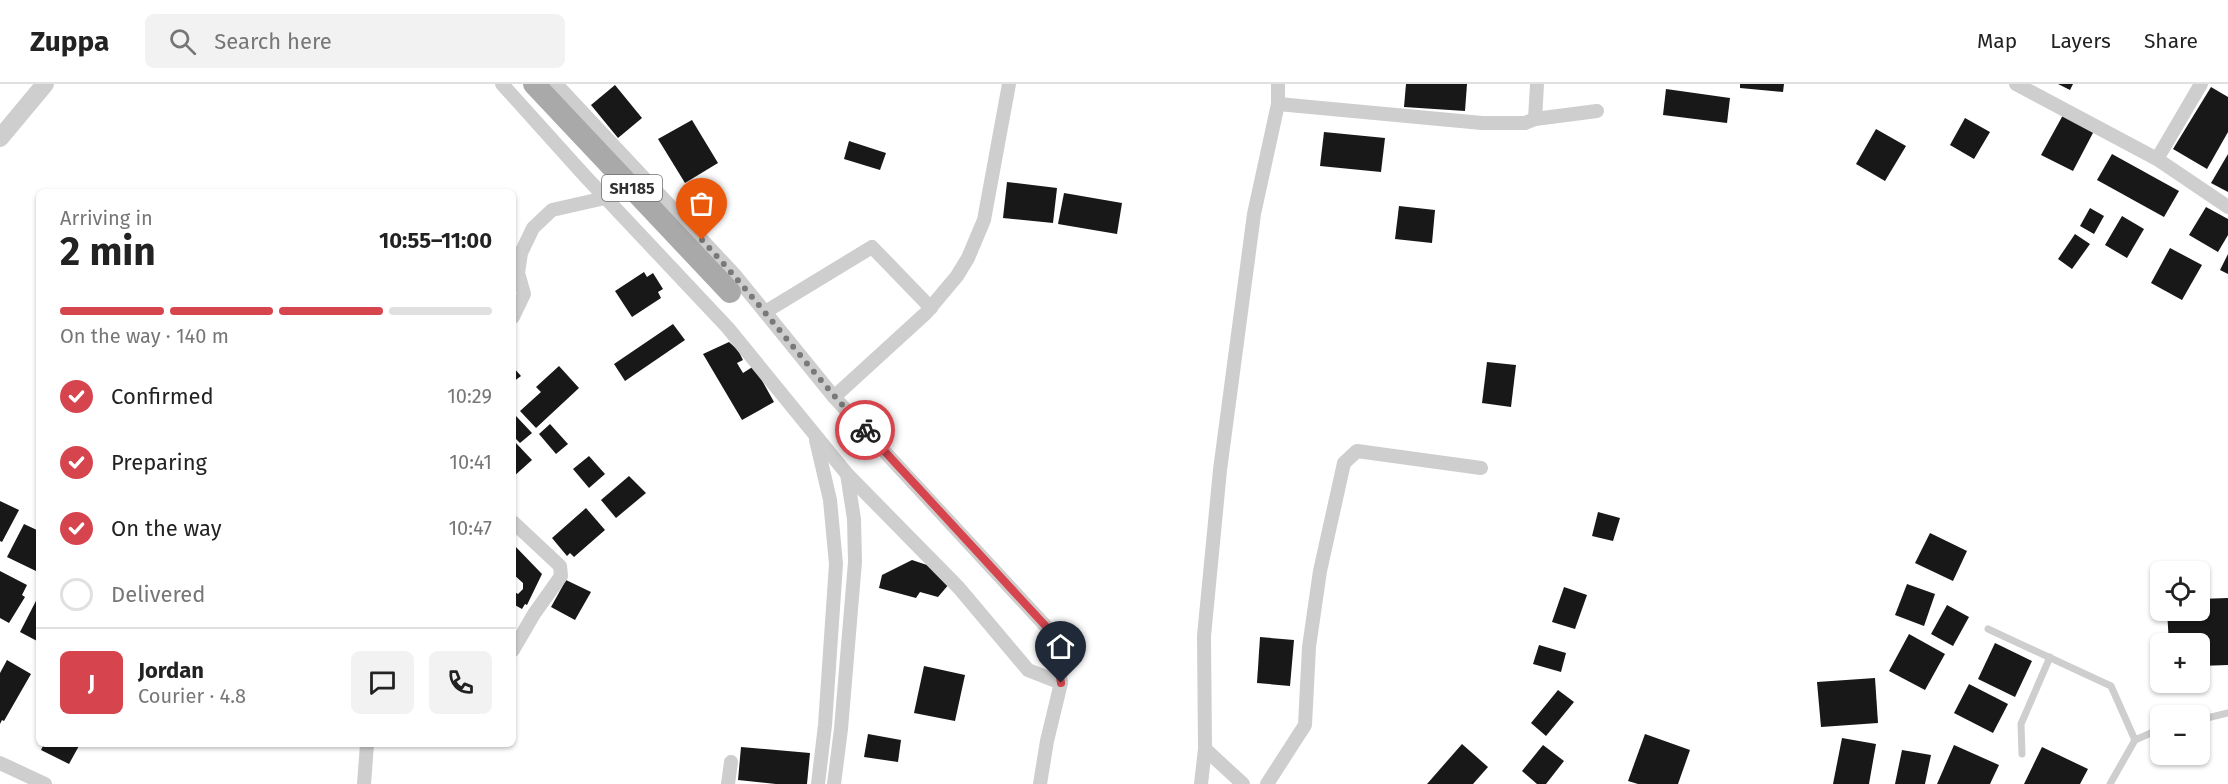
<!DOCTYPE html>
<meta charset="utf-8">
<style>
body{margin:0;font-family:"Fira Sans",sans-serif;background:#f2f2f2;color:#222;height:100vh;display:flex;flex-direction:column;font-size:22px;white-space:nowrap}
*{box-sizing:border-box;margin:0}
p{font-size:20px;color:#767676}
.icon{flex:none;width:33px;height:33px;fill:none;stroke:currentColor;stroke-width:2;stroke-linecap:round;stroke-linejoin:round}
.map{position:relative;flex:1;overflow:hidden}
.side{position:absolute;left:36px;top:105px;width:480px;height:558px;display:flex;flex-direction:column;background:#fff;border-radius:9px;box-shadow:0 2px 4px #0004}
.side>*{flex:none}
.controls{position:absolute;left:2150px;top:477px;display:grid;gap:12px}
.controls a{display:grid;place-items:center;width:60px;height:60px;border-radius:9px;background:#fff;box-shadow:0 2px 4px #0004;font-size:30px}
.pin{position:absolute;display:grid;place-items:center;width:51px;height:51px;color:#fff;margin:-62px -26px;border-radius:50% 50% 50% 0;rotate:-45deg;box-shadow:0 0 6px #0007}
.pin .icon{rotate:45deg}
.courier{position:absolute;display:grid;place-items:center;width:60px;height:60px;margin:-30px;border:4px solid #d6454e;border-radius:50%;background:#fff;color:#222;box-shadow:0 2px 8px #0007}
.summary em{font-style:normal;font-weight:700}
.summary div{display:flex;flex-direction:column-reverse}
.summary{display:flex;align-items:center;justify-content:space-between;height:102px;padding:0 24px}
h1{font-size:39px;font-weight:700;line-height:45px}
.bar{display:grid;grid-template-columns:repeat(4,1fr);gap:9px 6px;align-content:center;height:72px;padding:0 24px}
.bar i{height:8px;border-radius:4px;background:#e0e0e0}
.bar .active{background:#d6454e}
.bar p{grid-column:span 4}
.line{display:flex;align-items:center;gap:15px;padding:0 24px;border-top:2px solid #e0e0e0}
.line div{flex:1}
.round{display:grid;place-items:center;flex:none;width:63px;height:63px;border-radius:9px;background:#f2f2f2}
ol{padding:0 24px;list-style:none}
li{display:flex;align-items:center;gap:18px;height:66px}
li p{margin-inline-start:auto}
li .icon{padding:6px;border-radius:50%;background:#d6454e;color:#fff;stroke-width:4}
li:last-child{color:#767676}
li i{width:33px;height:33px;border:3px solid #e0e0e0;border-radius:50%}
header{display:flex;align-items:center;gap:36px;box-sizing:border-box;height:84px;padding:0 30px;background:#fff;border-bottom:2px solid #e0e0e0}
header strong{font-size:28px}
nav{display:flex;gap:33px;margin-inline-start:auto;font-size:21px}
.search{width:420px;height:54px;background:#f2f2f2;display:flex;align-items:center;gap:15px;box-sizing:border-box;padding:0 21px;border-radius:9px;color:#767676;font-size:22px}
.map>svg:first-child{display:block}
.building{fill:#181818}
.lines{fill:none;stroke-linecap:round;stroke-linejoin:round}
.service{stroke:#cecece;stroke-width:7}
.minor{stroke:#cecece;stroke-width:14}
.tertiary{stroke:#cecece;stroke-width:18}
.primary{stroke:#a9a9a9;stroke-width:22}
.done{stroke:#797979;stroke-width:6;stroke-dasharray:0 10.8}
.route{stroke:#d6454e;stroke-width:8}
.labels{text-anchor:middle;dominant-baseline:central;stroke-width:6;stroke-linejoin:round;paint-order:stroke}
.shield{fill:#fff;stroke:#6f6f6f;stroke-width:1.5}
.shield-label{font-size:16px;font-weight:bold;fill:#313131}
</style>
<header>
<strong>Zuppa</strong>
<div class="search"><svg class="icon" aria-label="search" viewBox="0 0 24 24"><circle cx="10" cy="10" r="6"/><path d="M15 15l6 6"/></svg>Search here</div>
<nav><a>Map</a><a>Layers</a><a>Share</a></nav>
</header>
<div class="map">
<svg width="2228" height="700" viewBox="0 0 2228 700">
<rect width="100%" height="100%" fill="#fff"/>
<!-- building -->
<g class="building">
<polygon points="1406,0 1467,0 1465,27 1404,23"/>
<polygon points="1740,0 1784,0 1783,8 1740,4"/>
<polygon points="2058,0 2073,0 2070,6"/>
<polygon points="615,1 642,34 618,54 591,21"/>
<polygon points="2211,3 2228,13 2228,48 2207,85 2173,65"/>
<polygon points="1666,5 1730,14 1727,39 1663,31"/>
<polygon points="2063,31 2094,47 2073,87 2041,71"/>
<polygon points="1965,34 1990,48 1974,75 1950,61"/>
<polygon points="692,36 718,79 685,99 658,55"/>
<polygon points="1876,45 1906,62 1885,97 1856,80"/>
<polygon points="1324,48 1385,54 1381,88 1320,82"/>
<polygon points="849,57 886,69 880,86 844,75"/>
<polygon points="2112,70 2179,107 2164,133 2097,96"/>
<polygon points="2228,70 2228,108 2211,99"/>
<polygon points="1007,98 1057,104 1053,139 1003,134"/>
<polygon points="1064,109 1122,119 1117,150 1058,140"/>
<polygon points="1399,122 1435,126 1432,159 1395,155"/>
<polygon points="2206,123 2228,135 2228,151 2218,168 2189,151"/>
<polygon points="2090,124 2104,132 2094,150 2080,142"/>
<polygon points="2122,132 2144,145 2127,174 2105,161"/>
<polygon points="2075,150 2090,160 2072,185 2058,175"/>
<polygon points="2170,164 2202,181 2182,216 2151,199"/>
<polygon points="2228,170 2228,190 2220,186"/>
<polygon points="644,188 647,193 653,189 663,205 658,208 661,214 632,233 615,207"/>
<polygon points="673,240 685,256 625,297 614,280"/>
<polygon points="729,258 738,266 743,276 737,279 743,289 754,282 774,318 742,336 703,270"/>
<polygon points="1487,278 1516,281 1511,323 1482,319"/>
<polygon points="559,282 579,304 536,344 520,327 541,308 536,303"/>
<polygon points="513,283 521,292 513,298"/>
<polygon points="516,332 532,349 520,359 513,352 513,335"/>
<polygon points="550,340 568,360 556,370 539,350"/>
<polygon points="515,358 532,376 513,393 513,360"/>
<polygon points="589,372 605,390 589,404 573,385"/>
<polygon points="629,392 646,409 616,434 601,416"/>
<polygon points="0,417 19,426 2,458 0,457"/>
<polygon points="586,424 605,446 574,473 570,469 567,472 552,454"/>
<polygon points="1598,428 1620,434 1613,457 1592,452"/>
<polygon points="24,440 39,447 38,488 7,473"/>
<polygon points="1930,449 1967,467 1953,497 1915,479"/>
<polygon points="513,460 542,490 527,521 525,520 522,525 513,520 513,507 518,510 523,505 523,499 513,490"/>
<polygon points="912,476 927,481 950,499 938,513 920,508 916,514 879,504 882,491"/>
<polygon points="0,487 27,501 22,511 25,513 9,539 0,534"/>
<polygon points="566,496 591,508 575,536 551,523"/>
<polygon points="1907,500 1935,510 1924,542 1895,531"/>
<polygon points="1564,503 1587,511 1575,545 1552,538"/>
<polygon points="39,511 39,558 20,548"/>
<polygon points="2228,514 2228,581 2199,582 2199,560 2169,560 2167,526 2199,526 2199,515"/>
<polygon points="1947,521 1969,533 1953,562 1931,550"/>
<polygon points="1909,550 1945,570 1925,606 1889,587"/>
<polygon points="1260,553 1294,556 1290,602 1257,599"/>
<polygon points="1995,559 2032,577 2015,613 1978,595"/>
<polygon points="1539,561 1566,569 1561,588 1533,580"/>
<polygon points="7,576 31,590 4,637 2,636 0,640 0,589"/>
<polygon points="924,582 965,591 955,637 914,629"/>
<polygon points="1875,594 1878,639 1821,643 1817,598"/>
<polygon points="1969,600 2008,620 1993,649 1954,629"/>
<polygon points="1558,606 1574,618 1546,652 1531,639"/>
<polygon points="868,650 901,656 898,678 864,673"/>
<polygon points="1645,650 1690,666 1678,700 1638,700 1628,697"/>
<polygon points="1842,654 1876,660 1869,700 1833,700"/>
<polygon points="44,660 80,660 69,680 41,666"/>
<polygon points="1462,660 1488,683 1473,700 1427,700"/>
<polygon points="1543,661 1564,677 1546,700 1537,700 1522,687"/>
<polygon points="1954,661 1999,681 1990,700 1937,700"/>
<polygon points="741,663 810,669 807,700 776,700 738,696"/>
<polygon points="2042,663 2088,685 2080,700 2024,700"/>
<polygon points="1902,666 1931,671 1925,700 1895,700"/>
</g>
<g class="lines">
<!-- service -->
<g class="service">
<polyline points="1988,545 2111,602 2135,656"/>
<polyline points="2199,636 2228,629"/>
<polyline points="2022,670 2021,640 2050,573"/>
<polyline points="2110,700 2135,656 2160,645"/>
</g>
<!-- minor -->
<g class="minor">
<polyline points="502,0 584,91 728,244 847,390 959,504 1028,586 1061,599"/>
<polyline points="556,0 734,190 834,313 1053,550 1061,599 1047,657 1040,700"/>
<polyline points="2016,0 2157,75 2228,123"/>
<polyline points="1278,20 1482,39 1525,39 1535,35 1597,27"/>
<polyline points="1535,35 1537,0"/>
<polyline points="2157,75 2201,0"/>
<polyline points="765,228 872,163 931,224"/>
<polyline points="513,233 524,210 518,189 521,169 533,144 552,126 605,114"/>
<polyline points="834,313 926,229 957,192 968,174 984,136 1009,0"/>
<polyline points="816,356 830,416 836,480 825,641 818,700"/>
<polyline points="513,438 560,482 561,492 534,530 513,566"/>
<polyline points="1205,665 1243,700"/>
<polyline points="0,679 45,700"/>
<polyline points="364,700 367,660"/>
<polyline points="728,700 731,678"/>
<polyline points="834,700 841,645 855,478 854,435 847,390"/>
<polyline points="1201,700 1205,665 1204,552 1220,386 1254,130 1278,20 1278,0"/>
<polyline points="1267,700 1305,641 1309,563 1320,487 1344,379 1357,367 1481,384"/>
</g>
<!-- tertiary -->
<polyline class="tertiary" points="0,54 45,0"/>
<!-- primary -->
<polyline class="primary" points="534,0 730,208"/>
</g>
<g class="lines">
<!-- done -->
<path class="done" d="M 702,156 C 759,217 808,285 865,346"/>
<!-- route -->
<polyline class="route" points="865,346 1053,550 1061,599"/>
</g>
<g class="labels">
<!-- shield labels -->
<rect class="shield" x="602" y="91" width="60" height="26" rx="4.5"/>
<g class="shield-label">
<text x="632" y="104">SH185</text>
</g>
</g>
</svg>
<div class="controls">
<a><svg class="icon" aria-label="locate" viewBox="0 0 24 24"><circle cx="12" cy="12" r="6"/><path d="M12 2v4M12 18v4M2 12h4M18 12h4"/></svg></a>
<a>+</a>
<a>−</a>
</div>
<div class="pin" style="left:702px;top:156px;background:#ea580c"><svg class="icon" aria-label="bag" viewBox="0 0 24 24"><path d="M5 8h14l-1 12H6zM9 8a3 3 0 0 1 6 0"/></svg></div>
<div class="pin" style="left:1061px;top:599px;background:#1f2937"><svg class="icon" aria-label="home" viewBox="0 0 24 24"><path d="M3 11l9-7 9 7M6 9v11h12V9"/></svg></div>
<div class="courier" style="left:865px;top:346px"><svg class="icon" aria-label="bike" viewBox="0 0 24 24"><circle cx="6" cy="16" r="4"/><circle cx="18" cy="16" r="4"/><path d="M6 16l4-8h5l3 8M10 8l3 8H6M13 5h3"/></svg></div>
<section class="side">
<div class="summary"><div><h1>2 min</h1><p>Arriving in</p></div><em>10:55–11:00</em></div>
<div class="bar"><i class="active"></i><i class="active"></i><i class="active"></i><i></i><p>On the way · 140 m</p></div>
<ol>
<li><svg class="icon" aria-label="check" viewBox="0 0 24 24"><path d="M5 12l5 5 9-10"/></svg>Confirmed<p>10:29</p></li>
<li><svg class="icon" aria-label="check" viewBox="0 0 24 24"><path d="M5 12l5 5 9-10"/></svg>Preparing<p>10:41</p></li>
<li><svg class="icon" aria-label="check" viewBox="0 0 24 24"><path d="M5 12l5 5 9-10"/></svg>On the way<p>10:47</p></li>
<li><i></i>Delivered</li>
</ol>
<div class="line" style="height:108px"><b class="round" style="background:#d6454e;color:#fff">J</b><div><b>Jordan</b><p>Courier · 4.8</p></div><a class="round"><svg class="icon" aria-label="chat" viewBox="0 0 24 24"><path d="M4 5h16v11H9l-5 4z"/></svg></a><a class="round"><svg class="icon" aria-label="phone" viewBox="0 0 24 24"><path d="M5 4h4l2 5-3 2q2 4 5 5l2-3 5 2v4C11 20 4 13 5 4z"/></svg></a></div>
</section>
</div>
